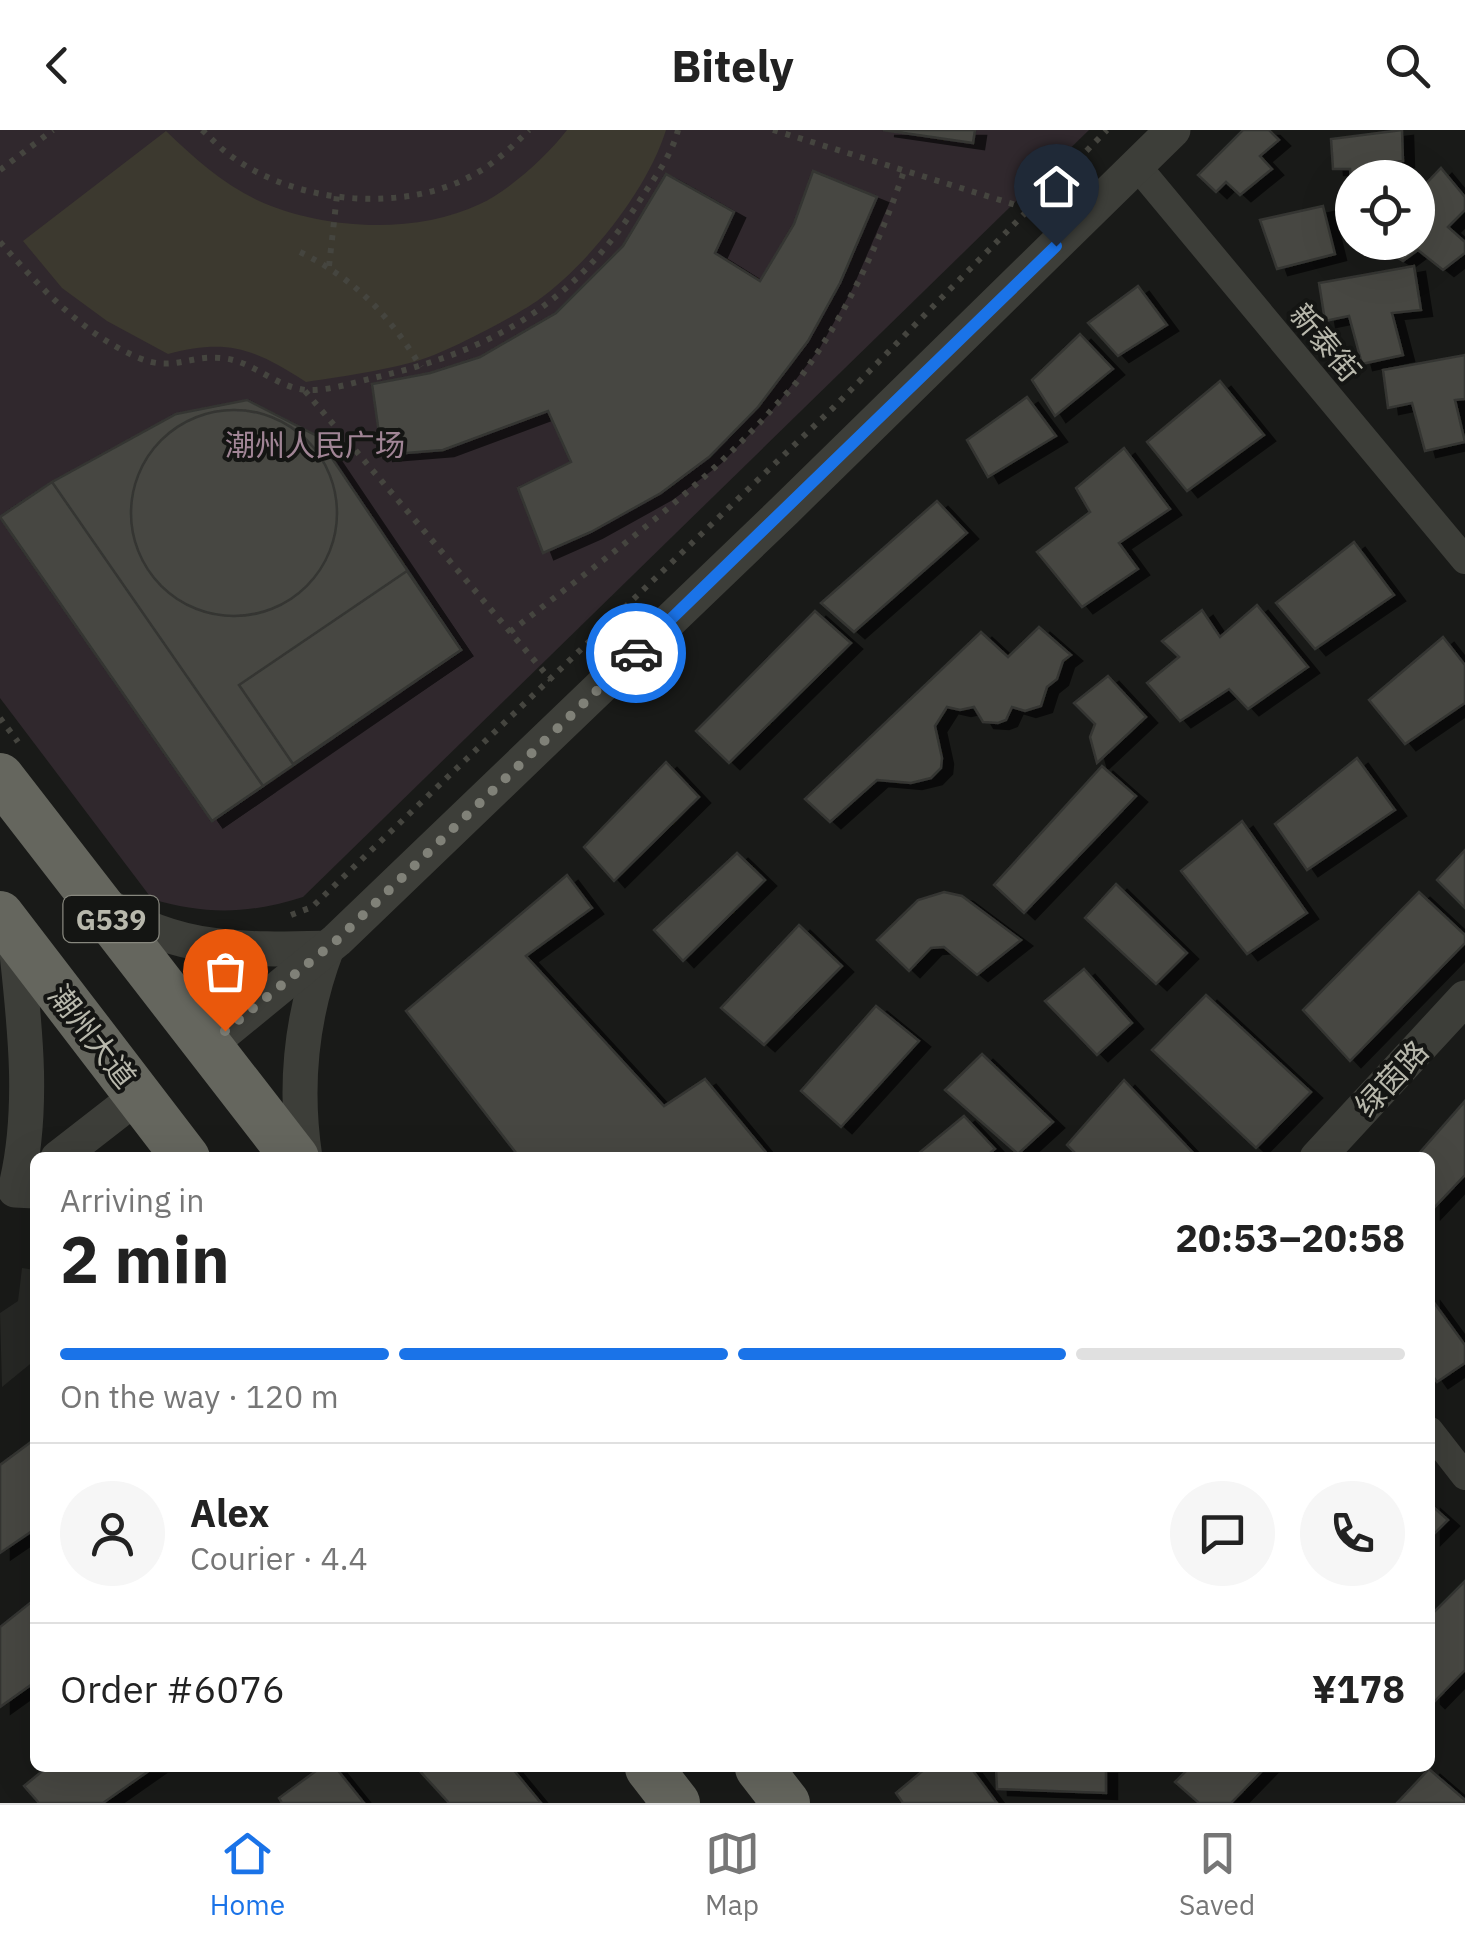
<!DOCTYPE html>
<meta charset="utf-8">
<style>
body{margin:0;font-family:"IBM Plex Sans","Noto Sans SC",sans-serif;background:#f6f6f6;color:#222;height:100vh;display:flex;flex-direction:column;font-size:38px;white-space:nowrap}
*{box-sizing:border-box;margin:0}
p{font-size:32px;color:#767676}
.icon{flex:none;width:55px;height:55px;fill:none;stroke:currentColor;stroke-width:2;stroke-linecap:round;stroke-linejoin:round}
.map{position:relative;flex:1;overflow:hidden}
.details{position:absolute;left:30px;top:1022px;width:1405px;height:620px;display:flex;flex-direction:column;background:#fff;border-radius:15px;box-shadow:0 10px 40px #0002}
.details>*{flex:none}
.buttons{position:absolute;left:1335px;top:30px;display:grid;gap:20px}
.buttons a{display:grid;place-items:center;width:100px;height:100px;border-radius:50%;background:#fff;box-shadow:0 10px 40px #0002;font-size:50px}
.pin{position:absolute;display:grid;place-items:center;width:85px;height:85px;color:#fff;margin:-102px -42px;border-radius:50% 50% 50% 0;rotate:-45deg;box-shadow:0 0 10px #0007}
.pin .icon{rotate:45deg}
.courier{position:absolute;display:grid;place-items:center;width:100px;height:100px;margin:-50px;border:8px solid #1a73e8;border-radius:50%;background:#fff;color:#222;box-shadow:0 2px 12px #0007}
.headline em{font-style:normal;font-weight:700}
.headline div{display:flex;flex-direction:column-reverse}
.headline{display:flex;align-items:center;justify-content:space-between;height:170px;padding:0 30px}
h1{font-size:65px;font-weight:700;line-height:75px}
.bar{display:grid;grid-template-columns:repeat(4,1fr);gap:15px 10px;align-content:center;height:120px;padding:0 30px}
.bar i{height:12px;border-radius:8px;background:#e0e0e0}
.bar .current{background:#1a73e8}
.bar p{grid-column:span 4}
.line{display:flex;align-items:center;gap:25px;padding:0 30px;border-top:2px solid #e0e0e0}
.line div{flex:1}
.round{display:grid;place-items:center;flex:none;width:105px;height:105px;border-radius:52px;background:#f6f6f6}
header{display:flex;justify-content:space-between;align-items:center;height:130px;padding:0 30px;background:#fff;font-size:45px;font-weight:700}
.menu{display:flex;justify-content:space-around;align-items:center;height:140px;border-top:2px solid #e0e0e0;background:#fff;font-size:28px;color:#767676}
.menu a{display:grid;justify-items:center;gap:5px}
.menu .current{color:#1a73e8}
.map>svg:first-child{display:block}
.built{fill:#262724}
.green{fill:#30282d}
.water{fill:#3c392f}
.building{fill:#464742;stroke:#343532;stroke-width:2.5;filter:url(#shadow)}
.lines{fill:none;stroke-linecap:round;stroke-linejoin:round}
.path{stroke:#45453f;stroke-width:6;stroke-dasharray:5 8;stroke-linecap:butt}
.minor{stroke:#3d3e39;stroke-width:28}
.tertiary{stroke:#3d3e39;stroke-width:35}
.trunk{stroke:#65665e;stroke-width:48}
.done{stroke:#808178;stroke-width:10;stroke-dasharray:0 18}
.route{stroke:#1a73e8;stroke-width:12}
.labels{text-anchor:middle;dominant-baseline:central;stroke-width:8;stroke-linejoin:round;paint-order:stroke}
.shield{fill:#141513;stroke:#87877e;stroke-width:2.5}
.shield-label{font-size:28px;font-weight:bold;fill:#b8b8ac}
.street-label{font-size:30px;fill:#b8b8ac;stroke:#141513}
.park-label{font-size:30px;fill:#a18596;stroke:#141513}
</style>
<header><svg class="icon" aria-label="back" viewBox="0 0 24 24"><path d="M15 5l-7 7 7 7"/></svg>Bitely<svg class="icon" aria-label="search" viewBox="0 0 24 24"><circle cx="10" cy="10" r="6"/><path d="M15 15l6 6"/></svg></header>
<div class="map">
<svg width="1465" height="1673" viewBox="0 0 1465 1673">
<defs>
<filter id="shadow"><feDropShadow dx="11" dy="6" stdDeviation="0" flood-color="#0009"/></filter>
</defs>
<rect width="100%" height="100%" fill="#191a18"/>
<!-- built -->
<polygon class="built" points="22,1138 35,1140 35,1230 2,1257 0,1183 18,1171"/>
<!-- green -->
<path class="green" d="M 0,0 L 1089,0 L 303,767 C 250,784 205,785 152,769 L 0,568 Z"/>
<!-- water -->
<path class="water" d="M 567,0 L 666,0 C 648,59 588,135 537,171 C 515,186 460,215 434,225 C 399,239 344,246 306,252 C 255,219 228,208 168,224 L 107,191 L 62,158 L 23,111 L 166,1 C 194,28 222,53 257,70 C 322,100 415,105 480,74 C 510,60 548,25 567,0 Z"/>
<!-- building -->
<g class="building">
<polygon points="883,0 975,0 973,13"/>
<polygon points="1243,0 1269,0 1279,10 1260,26 1272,39 1240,65 1226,52 1216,62 1198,45"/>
<polygon points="1402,0 1403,31 1385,33 1385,48 1352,48 1352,62 1350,39 1333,39 1331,9"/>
<polygon points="1441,38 1465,67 1465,80 1448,97 1465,112 1465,123 1443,140 1418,120 1403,131 1372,112 1418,112 1418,62"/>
<polygon points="813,41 877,67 840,153 808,211 758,277 709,327 661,363 591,402 543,423 518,358 571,332 548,281 443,320 382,325 372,254 430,243 480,227 556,183 623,116 666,44 734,82 715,123 760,151 794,94"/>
<polygon points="1323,76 1335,124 1277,139 1260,90"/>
<polygon points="1414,136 1421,180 1392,183 1403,225 1362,234 1349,186 1325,191 1319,153"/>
<polygon points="1138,156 1167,195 1118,226 1088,193"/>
<polygon points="1080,204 1113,239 1055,286 1032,250"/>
<polygon points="1465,225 1465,269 1455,270 1465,312 1425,321 1412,273 1388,278 1383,240"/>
<polygon points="1220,251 1264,305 1187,361 1147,312"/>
<polygon points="1027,267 1056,306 988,347 967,310"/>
<polygon points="247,270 317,306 461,520 212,691 0,387 52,352 176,284"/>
<circle cx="234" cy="383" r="103"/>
<polygon points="1124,318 1170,379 1119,413 1138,439 1082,477 1037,422 1090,382 1076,358"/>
<polygon points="52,352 263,656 212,691 0,387"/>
<polygon points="937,371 967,403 854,502 821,473"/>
<polygon points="1354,412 1394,465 1315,519 1276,473"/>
<polygon points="407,441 461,520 293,634 239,555"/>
<polygon points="1257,475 1308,537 1248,579 1229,559 1180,591 1147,553 1179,527 1162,511 1202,480 1220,507"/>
<polygon points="815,481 851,513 729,633 696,601"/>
<polygon points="1039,497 1071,525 1063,531 1057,549 1047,557 1041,576 1025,581 1012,577 1006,590 998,593 983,592 974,577 960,580 947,577 935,596 942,628 941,638 931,648 911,653 877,650 830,692 805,669 981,502 1008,527"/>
<polygon points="1443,507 1465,535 1465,573 1405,614 1369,570"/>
<polygon points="1108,546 1146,587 1097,633 1090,607 1095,594 1074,573"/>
<polygon points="1357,628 1395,680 1307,740 1275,694"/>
<polygon points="666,632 699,667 614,751 584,717"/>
<polygon points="1102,636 1136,666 1024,783 994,755"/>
<polygon points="1242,691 1307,783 1247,824 1181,741"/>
<polygon points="1465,720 1465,778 1437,750"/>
<polygon points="737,723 765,750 683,831 654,800"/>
<polygon points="567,745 592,778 526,826 664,976 705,949 769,1026 520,1028 406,881"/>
<polygon points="1116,754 1187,823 1156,854 1085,788"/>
<polygon points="944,762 962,766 1021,810 977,845 944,817 931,818 909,841 877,810 918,770"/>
<polygon points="1419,762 1465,805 1465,813 1350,931 1303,880"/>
<polygon points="799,795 842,836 764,915 721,878"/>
<polygon points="1084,839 1132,893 1097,925 1045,871"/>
<polygon points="1206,865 1311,962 1256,1018 1152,920"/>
<polygon points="876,876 919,911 841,997 801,961"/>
<polygon points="982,924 1053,992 1018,1024 945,960"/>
<polygon points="1124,950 1198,1028 1080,1028 1067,1015"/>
<polygon points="1465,971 1465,1045 1430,1082 1430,1028 1415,1028"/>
<polygon points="964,986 995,1019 984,1028 913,1028"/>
<polygon points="1430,1167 1465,1215 1465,1233 1437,1252 1430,1242"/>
<polygon points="35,1309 35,1399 0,1423 0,1335"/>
<polygon points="1430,1374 1448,1390 1430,1408"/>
<polygon points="1465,1451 1465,1540 1434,1572 1430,1568 1430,1486"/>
<polygon points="35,1469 35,1552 0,1577 0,1497"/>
<polygon points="46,1638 153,1638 103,1673 39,1673 24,1656"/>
<polygon points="320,1638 336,1638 364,1673 282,1673 279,1668"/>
<polygon points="417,1638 512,1638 541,1673 449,1673"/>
<polygon points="926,1638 971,1638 997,1673 903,1673 896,1663"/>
<polygon points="996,1638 1106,1638 1106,1663 997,1659"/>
<polygon points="1189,1638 1265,1638 1231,1673 1199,1673 1175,1652"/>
<polygon points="1429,1639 1465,1670 1465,1673 1397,1673"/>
</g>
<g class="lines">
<!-- path -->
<g class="path">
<path d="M 202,0 C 212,9 221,19 231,26 C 296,74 404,84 475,44 C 495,33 513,16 529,0"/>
<polyline points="773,0 1029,79"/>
<polyline points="0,40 53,0"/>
<path d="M 0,112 C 40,157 82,204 139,228 C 172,242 189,225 221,228 C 252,230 275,257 306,260 C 328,261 352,253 373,248 C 495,220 575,173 642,67 C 656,46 672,24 678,0"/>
<path d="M 300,122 C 355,149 389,185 421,237"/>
<polyline points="329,136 337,65"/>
<polyline points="305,261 551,550"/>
<path d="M 510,502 C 598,433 691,368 767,285 C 778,272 792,259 802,245 C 847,183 880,112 904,41"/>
<polyline points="0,588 18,612"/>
<polyline points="291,785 312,777 834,277 1107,0"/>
</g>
<!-- minor -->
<g class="minor">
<polyline points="1137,36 1465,430"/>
<polyline points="1430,1301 1465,1346"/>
</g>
<!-- tertiary -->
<g class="tertiary">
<path d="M 110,777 C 175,823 251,820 327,818 C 301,886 294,956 305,1028"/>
<path d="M 15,805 C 24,888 36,979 15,1060 L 35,1061"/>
<polyline points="209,915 337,810 785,380 1173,0"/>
<polyline points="58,1028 139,965"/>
<polyline points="1317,1028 1465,868"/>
</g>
<!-- trunk -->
<g class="trunk">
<polyline points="0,647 295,1028"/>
<polyline points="0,785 186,1028"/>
<polyline points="649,1638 676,1673"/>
<polyline points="759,1638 786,1673"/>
</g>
</g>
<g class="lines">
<!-- done -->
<polyline class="done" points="225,901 337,810 636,523"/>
<!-- route -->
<polyline class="route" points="636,523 1056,116"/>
</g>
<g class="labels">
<!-- shield labels -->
<rect class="shield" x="63.5" y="766" width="95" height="46" rx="8"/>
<g class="shield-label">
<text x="111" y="789">G539</text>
</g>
<!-- street labels -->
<g class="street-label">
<text transform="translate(1326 212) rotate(50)">新泰街</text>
<text transform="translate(93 906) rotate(52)">潮州大道</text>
<text transform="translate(1391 948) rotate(-47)">绿茵路</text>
</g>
<!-- park labels -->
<g class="park-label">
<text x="315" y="314">潮州人民广场</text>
</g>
</g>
</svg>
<div class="buttons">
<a><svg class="icon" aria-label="locate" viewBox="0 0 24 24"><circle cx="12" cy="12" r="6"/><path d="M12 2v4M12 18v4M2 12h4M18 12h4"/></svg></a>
</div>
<div class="pin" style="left:225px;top:901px;background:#ea580c"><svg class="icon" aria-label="bag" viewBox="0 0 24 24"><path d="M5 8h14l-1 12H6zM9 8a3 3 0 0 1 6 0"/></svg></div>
<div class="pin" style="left:1056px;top:116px;background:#1f2937"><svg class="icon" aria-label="home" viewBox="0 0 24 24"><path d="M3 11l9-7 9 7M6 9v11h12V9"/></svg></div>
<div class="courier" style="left:636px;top:523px"><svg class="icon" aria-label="car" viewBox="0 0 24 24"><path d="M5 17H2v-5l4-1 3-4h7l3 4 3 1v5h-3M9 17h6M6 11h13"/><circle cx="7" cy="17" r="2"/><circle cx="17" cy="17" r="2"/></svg></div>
<section class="details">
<div class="headline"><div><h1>2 min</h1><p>Arriving in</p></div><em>20:53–20:58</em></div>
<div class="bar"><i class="current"></i><i class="current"></i><i class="current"></i><i></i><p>On the way · 120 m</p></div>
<div class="line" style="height:180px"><a class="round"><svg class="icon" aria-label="person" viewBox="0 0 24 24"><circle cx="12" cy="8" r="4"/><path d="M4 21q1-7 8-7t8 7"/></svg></a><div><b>Alex</b><p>Courier · 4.4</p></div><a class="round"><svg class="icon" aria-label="chat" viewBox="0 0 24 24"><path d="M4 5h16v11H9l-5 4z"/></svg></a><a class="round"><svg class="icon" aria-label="phone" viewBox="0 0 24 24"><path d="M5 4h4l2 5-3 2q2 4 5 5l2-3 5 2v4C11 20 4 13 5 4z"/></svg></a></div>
<div class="line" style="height:130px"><div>Order #6076</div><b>¥178</b></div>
</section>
</div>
<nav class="menu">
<a class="current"><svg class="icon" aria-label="home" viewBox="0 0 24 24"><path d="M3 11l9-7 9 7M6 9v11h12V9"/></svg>Home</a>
<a><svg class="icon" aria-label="map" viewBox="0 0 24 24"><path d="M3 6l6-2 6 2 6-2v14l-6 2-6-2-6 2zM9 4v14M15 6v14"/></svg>Map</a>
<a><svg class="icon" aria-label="saved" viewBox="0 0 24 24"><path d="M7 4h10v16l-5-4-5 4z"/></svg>Saved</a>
</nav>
